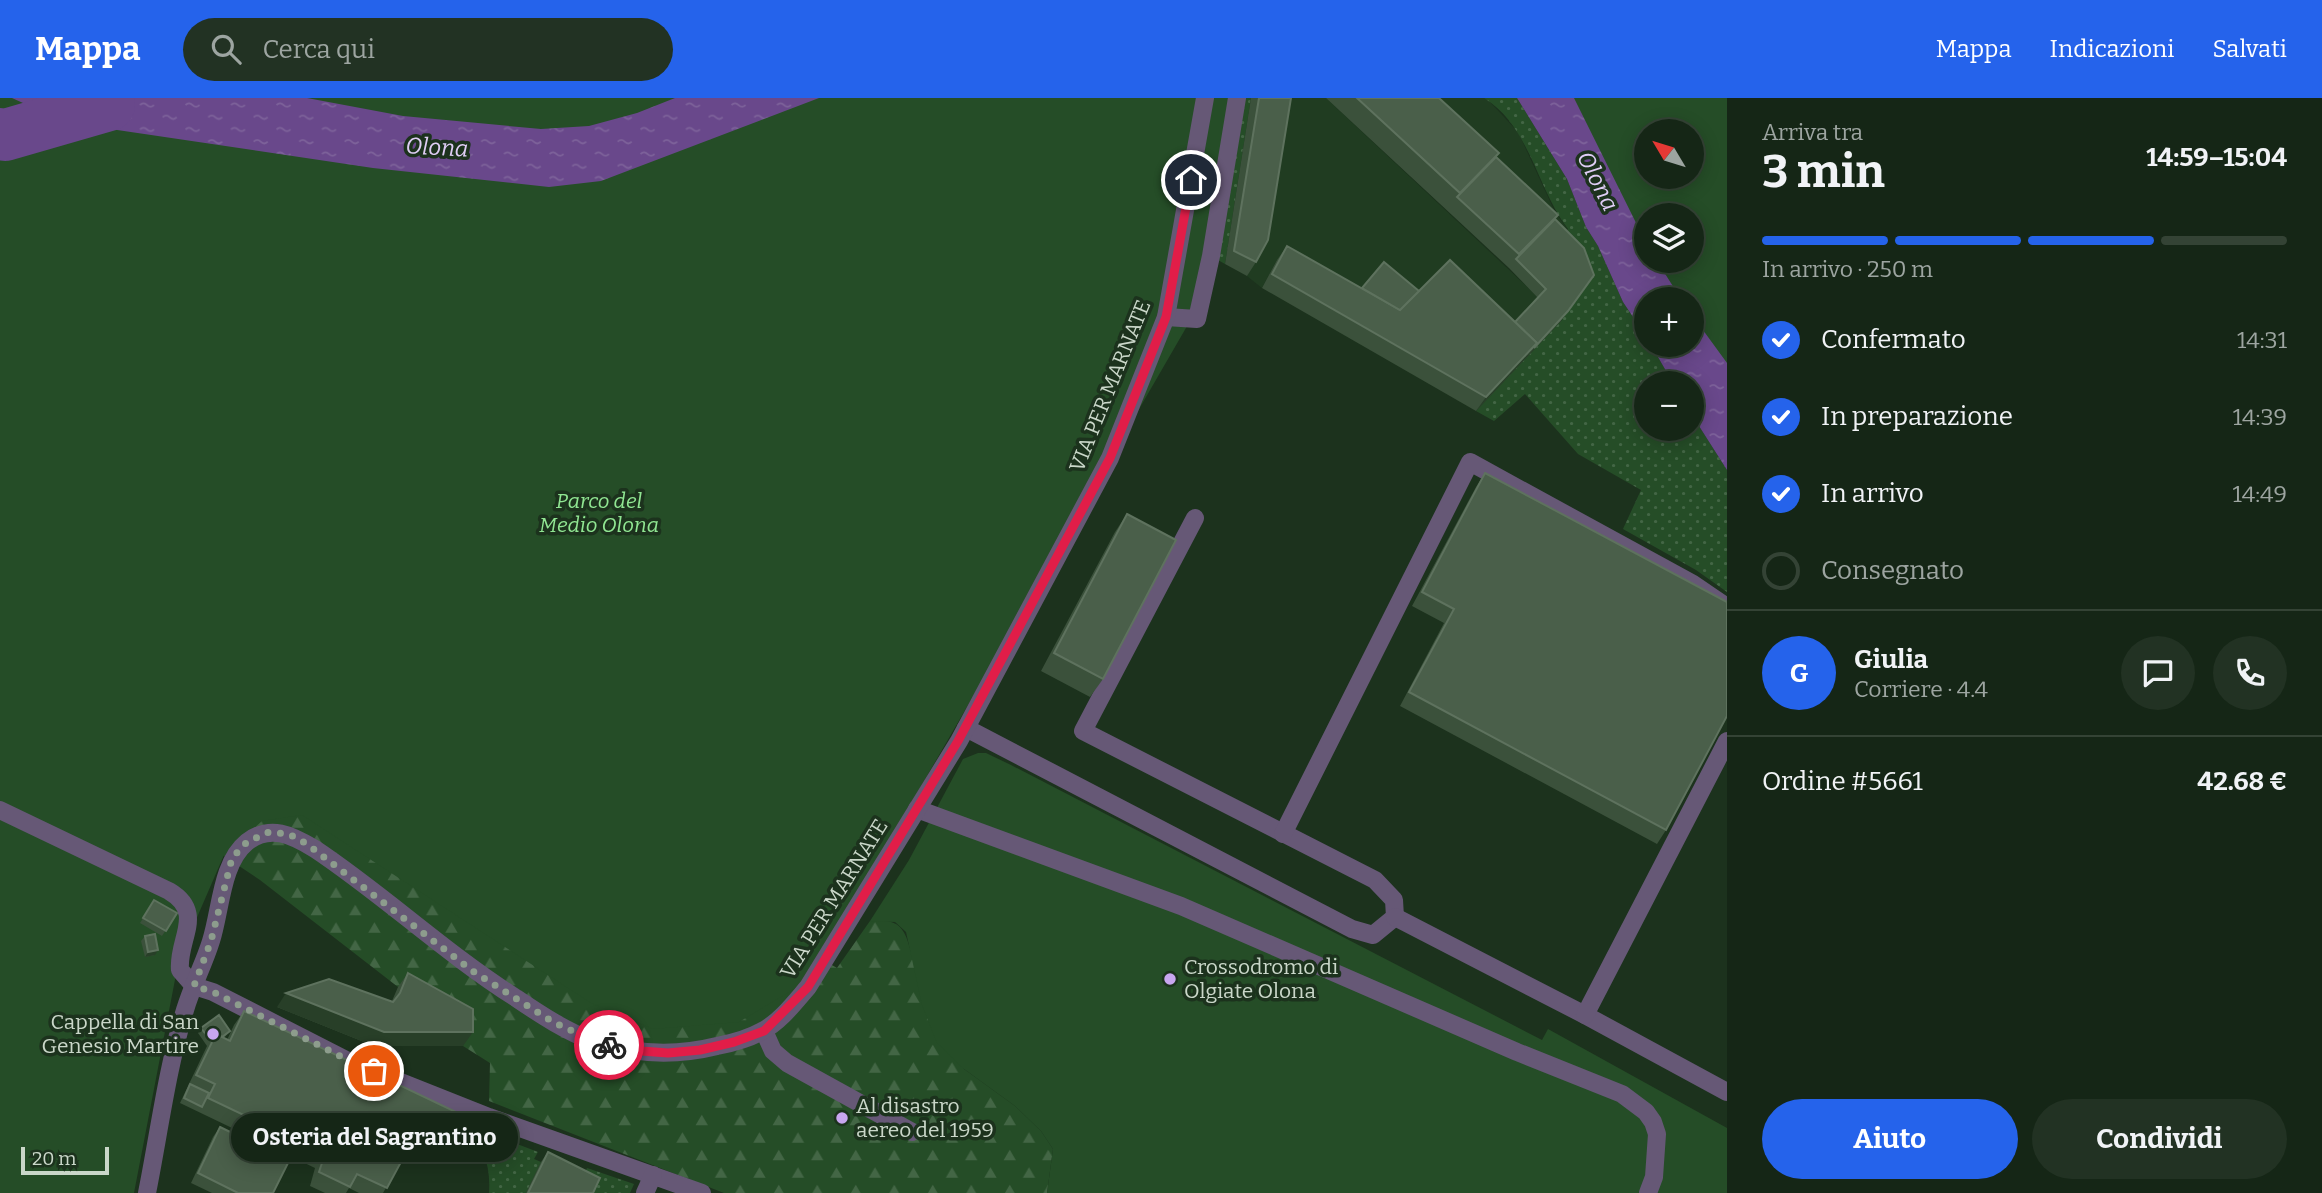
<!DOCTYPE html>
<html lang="it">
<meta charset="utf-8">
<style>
body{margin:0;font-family:Bitter,serif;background:#223223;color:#f1f3f6;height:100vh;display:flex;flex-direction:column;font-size:26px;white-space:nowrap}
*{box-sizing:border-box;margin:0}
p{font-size:23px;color:#9da5a1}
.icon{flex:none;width:38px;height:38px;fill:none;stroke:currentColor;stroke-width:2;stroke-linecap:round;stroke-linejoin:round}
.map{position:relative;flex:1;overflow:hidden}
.sheet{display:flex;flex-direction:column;background:#152616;width:595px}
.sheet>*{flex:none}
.needle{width:46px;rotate:308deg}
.buttons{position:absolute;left:1634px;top:21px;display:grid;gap:14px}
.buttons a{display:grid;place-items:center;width:70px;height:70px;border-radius:50%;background:#152616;box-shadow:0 4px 18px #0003,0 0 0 2px #344335;font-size:35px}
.scale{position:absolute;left:21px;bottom:18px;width:88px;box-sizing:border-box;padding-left:7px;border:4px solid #cad7c9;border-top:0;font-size:19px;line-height:24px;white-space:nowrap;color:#cad7c9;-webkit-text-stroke:5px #1c321d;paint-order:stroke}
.pin{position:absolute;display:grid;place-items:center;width:60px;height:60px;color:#fff;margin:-30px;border:4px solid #fff;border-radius:50%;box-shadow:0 2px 7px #0007}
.courier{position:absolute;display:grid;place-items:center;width:70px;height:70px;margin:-35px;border:5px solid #e11d48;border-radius:50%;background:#fff;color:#222;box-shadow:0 2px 9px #0007}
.bubble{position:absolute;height:49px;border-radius:24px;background:#152616;box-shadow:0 4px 18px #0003,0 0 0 2px #344335;font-size:23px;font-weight:700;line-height:49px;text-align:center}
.overview em{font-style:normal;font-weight:700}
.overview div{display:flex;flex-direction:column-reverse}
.overview{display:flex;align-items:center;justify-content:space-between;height:119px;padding:0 35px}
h1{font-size:46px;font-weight:700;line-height:52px}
.bar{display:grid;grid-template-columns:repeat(4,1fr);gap:10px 7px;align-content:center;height:84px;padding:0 35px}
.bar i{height:9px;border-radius:5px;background:#344335}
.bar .on{background:#2563eb}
.bar p{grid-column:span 4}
.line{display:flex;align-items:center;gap:18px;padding:0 35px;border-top:2px solid #344335}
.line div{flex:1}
.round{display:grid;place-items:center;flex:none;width:74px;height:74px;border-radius:37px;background:#223223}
ol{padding:0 35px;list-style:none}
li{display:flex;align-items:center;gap:21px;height:77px}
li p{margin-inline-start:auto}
li .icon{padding:7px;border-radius:50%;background:#2563eb;color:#fff;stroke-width:4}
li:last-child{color:#9da5a1}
li i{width:38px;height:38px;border:4px solid #344335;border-radius:50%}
.primary-button{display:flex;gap:14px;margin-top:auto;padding:14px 35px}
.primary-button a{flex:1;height:80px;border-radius:42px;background:#2563eb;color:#fff;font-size:28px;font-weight:700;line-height:80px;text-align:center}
.primary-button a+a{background:#223223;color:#f1f3f6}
header{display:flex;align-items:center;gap:42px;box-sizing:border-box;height:98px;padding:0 35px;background:#2563eb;color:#fff}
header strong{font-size:33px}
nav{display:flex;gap:38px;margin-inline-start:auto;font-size:24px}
.search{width:490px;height:63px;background:#223223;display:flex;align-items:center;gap:18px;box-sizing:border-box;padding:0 24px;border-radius:38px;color:#9da5a1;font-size:26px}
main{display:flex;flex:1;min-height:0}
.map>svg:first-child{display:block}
.built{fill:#203c21}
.grass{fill:url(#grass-dots)}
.forest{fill:url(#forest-firs)}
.park{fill:#254d27;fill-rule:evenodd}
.water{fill:url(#water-ripples)}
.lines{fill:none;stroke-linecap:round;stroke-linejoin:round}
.river{stroke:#69488b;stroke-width:52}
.service{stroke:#665876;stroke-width:18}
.pedestrian{stroke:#665876;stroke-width:18}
.minor{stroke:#665876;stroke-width:18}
.tertiary{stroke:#665876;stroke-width:18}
.wall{fill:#3b513b}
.shaded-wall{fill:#283f28}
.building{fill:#4a5f4a;stroke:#5e725e;stroke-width:2}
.done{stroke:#8d9d8d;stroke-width:7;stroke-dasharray:0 12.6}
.route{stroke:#e11d48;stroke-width:9}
.poi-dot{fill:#c8a6ef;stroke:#1c321d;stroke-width:2.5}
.labels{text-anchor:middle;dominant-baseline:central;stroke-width:7;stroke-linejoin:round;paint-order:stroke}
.street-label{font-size:21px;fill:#cad7c9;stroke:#1c321d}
.park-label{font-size:21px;font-style:italic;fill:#90e692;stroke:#1c321d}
.poi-label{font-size:21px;fill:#cad7c9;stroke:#1c321d;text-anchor:start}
.water-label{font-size:23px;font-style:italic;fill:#dfcdf5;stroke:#1c321d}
</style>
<header>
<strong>Mappa</strong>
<div class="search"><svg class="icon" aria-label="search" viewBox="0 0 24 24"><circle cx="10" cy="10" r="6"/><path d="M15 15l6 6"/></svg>Cerca qui</div>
<nav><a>Mappa</a><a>Indicazioni</a><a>Salvati</a></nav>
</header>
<main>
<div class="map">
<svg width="1727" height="1095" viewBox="0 0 1727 1095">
<defs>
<pattern id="grass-dots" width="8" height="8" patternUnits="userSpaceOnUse" patternTransform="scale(1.75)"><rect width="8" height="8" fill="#254d27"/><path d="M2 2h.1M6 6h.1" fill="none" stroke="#436645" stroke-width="1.8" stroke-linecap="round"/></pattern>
<pattern id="forest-firs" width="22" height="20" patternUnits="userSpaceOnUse" patternTransform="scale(1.75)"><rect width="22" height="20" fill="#254d27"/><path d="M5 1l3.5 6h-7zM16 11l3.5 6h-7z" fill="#436645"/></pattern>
<pattern id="water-ripples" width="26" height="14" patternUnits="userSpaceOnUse" patternTransform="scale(1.75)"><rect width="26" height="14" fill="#69488b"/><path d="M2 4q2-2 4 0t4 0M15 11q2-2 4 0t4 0" fill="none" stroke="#7d629a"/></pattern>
</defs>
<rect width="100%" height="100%" fill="#1c321d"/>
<!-- built -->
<g class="built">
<polygon points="1283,0 1326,0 1540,201 1505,237 1413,203 1351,204 1277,162 1262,190 1247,178 1259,155"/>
<polygon points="1407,0 1484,0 1490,4 1518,34 1555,114 1568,132 1560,142"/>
</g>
<!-- grass -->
<g class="grass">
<polygon points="1222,0 1251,0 1225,166 1211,158"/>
<path d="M 1484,0 L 1517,0 L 1567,81 L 1586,129 L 1598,148 L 1623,204 L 1647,240 L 1647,247 L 1651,247 L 1673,285 L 1647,285 L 1647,331 L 1692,331 L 1692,317 L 1727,372 L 1727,494 L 1696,472 L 1623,431 L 1641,392 L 1578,356 L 1525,296 L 1494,323 L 1476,313 L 1561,223 L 1587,186 L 1560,142 L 1568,131 C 1537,91 1530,28 1484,0 Z"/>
<path d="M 465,1026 L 538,1054 L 534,1061 L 541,1064 L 526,1095 L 489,1095 C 491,1067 483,1047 465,1026 Z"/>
<polygon points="587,1070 634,1086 630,1095 591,1095 581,1083"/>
</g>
<!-- forest -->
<path class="forest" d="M 0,44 L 813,856 L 837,870 L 870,823 C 898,821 904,827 911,854 L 964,971 L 1015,1008 L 1041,1033 L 1053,1051 L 1047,1095 L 724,1095 L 489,1003 L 490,965 L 463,948 L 463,924 L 398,889 L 260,782 L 194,738 Z"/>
<!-- park -->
<g class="park">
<polygon points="0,0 1240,0 1190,223 809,882 739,924 653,931 591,905 302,717 262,723 224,757 179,861 134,1095 0,1095"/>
<path d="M 1546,0 L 1727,0 L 1727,303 L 1692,247 L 1692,201 L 1647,201 ZM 1647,33 L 1692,33 L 1692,79 L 1647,79 ZM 1647,117 L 1692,117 L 1692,163 L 1647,163 Z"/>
<polygon points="978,655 986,655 1011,667 1542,942 1548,931 1727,1030 1727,1095 1047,1095 1053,1051 1041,1033 1015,1008 964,971 937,945 922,907 906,834 895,824 870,823 909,762 963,661"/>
</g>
<!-- water -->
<g class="water">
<polygon points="12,0 307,0 403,18 541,31 589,28 637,15 675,0 819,0 601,83 549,89 373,70 97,29 43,14"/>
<polygon points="1517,0 1574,0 1647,147 1647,163 1657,163 1681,201 1647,201 1647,240 1623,204 1598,148 1586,129 1567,81"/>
<polygon points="1692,217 1727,265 1727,372 1692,317 1692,285 1673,285 1651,247 1692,247"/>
</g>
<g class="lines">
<!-- river -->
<polyline class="river" points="0,36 5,37 109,7"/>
<!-- service -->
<g class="service">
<polyline points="1166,219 1197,221 1211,158 1237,0"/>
<polyline points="966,630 1352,831 1373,837 1395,819 1394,802 1375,782 1083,633 1195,420"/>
<polyline points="917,711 1181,808 1517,954 1622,996 1646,1014 1653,1024 1657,1036 1654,1079 1648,1095"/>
<polyline points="1283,736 1470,364 1693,486 1727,509"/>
<polyline points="1395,819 1585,917 1727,994"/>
<polyline points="1585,917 1727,643"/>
</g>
<!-- pedestrian -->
<polyline class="pedestrian" points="764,933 773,953 787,965 912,1034"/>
<!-- minor -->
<g class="minor">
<path d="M 0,712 L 169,793 C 206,815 177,841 180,872 L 194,888 L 213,894 L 348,963 L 489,1019 L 702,1095"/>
<polyline points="645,1095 653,1077"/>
</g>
<!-- tertiary -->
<path class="tertiary" d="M 147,1095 C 159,1035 167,971 185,912 C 192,888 204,866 211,843 C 221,812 221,765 247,744 C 270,726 292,737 315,751 C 384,797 445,855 516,900 C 541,917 567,934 595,944 C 634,956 677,958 717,948 C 732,945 748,941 762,933 C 780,924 795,904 808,889 L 959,643 L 1110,360 L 1166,219 L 1205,0"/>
</g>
<!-- wall -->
<g class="wall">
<polygon points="1251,0 1291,0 1256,164 1247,178 1225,166"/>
<polygon points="1326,0 1439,0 1499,55 1496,59 1558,117 1555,121 1561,223 1476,313 1262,190 1277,162 1287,148 1362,190 1419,193 1515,224 1538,200 1509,170"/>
<polygon points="1485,375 1666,732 1657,746 1400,608 1444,525 1412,508 1476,389"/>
<polygon points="1127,416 1103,581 1090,599 1041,573 1115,434"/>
<polygon points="151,807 177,815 162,838 140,825"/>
<polygon points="145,838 155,857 145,859 141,843"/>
<polygon points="408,875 463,948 374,948 277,909 392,903 398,889"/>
<polygon points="244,913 441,1050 432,1064 407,1053 383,1095 359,1095 349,1090 346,1095 325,1095 310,1088 315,1070 180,1005 207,948 198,935 201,930 230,933 224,940 227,942 234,927"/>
<polygon points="220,1029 273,1095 212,1095 191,1085 213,1039"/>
<polygon points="548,1054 593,1095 526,1095 541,1064"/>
</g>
<!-- shaded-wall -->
<g class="shaded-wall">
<polygon points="1594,177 1561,223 1527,259 1534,250"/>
<polygon points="1537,245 1527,259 1476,313 1486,299"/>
<polygon points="158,852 155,857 145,859 148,854"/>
<polygon points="286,895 473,934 463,948 374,948 277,909"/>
</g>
<!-- building -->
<g class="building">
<polygon points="1259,0 1291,0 1268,142 1256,164 1234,153"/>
<polygon points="1357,0 1439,0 1499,55 1460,95"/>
<polygon points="1496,59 1558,117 1519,156 1457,99"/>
<polygon points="1555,121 1584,150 1594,177 1568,213 1534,250 1537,245 1515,224 1546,191 1516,161"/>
<polygon points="1287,148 1400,212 1450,162 1537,245 1486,299 1272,176"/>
<polygon points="1384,164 1419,193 1400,212 1362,190"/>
<polygon points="1485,375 1727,504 1727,618 1666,732 1409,594 1454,511 1422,494"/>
<polygon points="1127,416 1176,442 1103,581 1054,555"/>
<polygon points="154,802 177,815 166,833 143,820"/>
<polygon points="155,836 158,852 148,854 145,838"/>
<polygon points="408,875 473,911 473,934 384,934 286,895 329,881 393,904 400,895"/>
<polygon points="244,913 458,1015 441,1050 415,1038 387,1090 357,1076 350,1089 319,1074 325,1056 208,1000 215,986 196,977 216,936 230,943"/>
<polygon points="219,917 230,933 222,939 216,936 211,943 201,930"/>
<polygon points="190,986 209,995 202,1009 184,1000"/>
<polygon points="220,1029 289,1063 273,1095 238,1095 198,1075"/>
<polygon points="548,1054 600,1080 593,1095 528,1095"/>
</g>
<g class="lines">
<!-- done -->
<polyline class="done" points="374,973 348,962 213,894 194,888 211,843 232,760 247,744 269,734 289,736 307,746 474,874 553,924 594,943 609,947"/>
<!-- route -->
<polyline class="route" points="609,947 628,952 668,955 700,952 734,944 764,933 808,889 958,643 1110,360 1166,219 1191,82"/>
</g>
<!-- markers -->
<g class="poi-dot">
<circle cx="1170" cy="881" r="7"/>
<circle cx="213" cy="936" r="7"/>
<circle cx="842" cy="1020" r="7"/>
</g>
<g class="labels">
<!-- street labels -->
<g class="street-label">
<text transform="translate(1110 288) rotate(-68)">VIA PER MARNATE</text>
<text transform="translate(834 801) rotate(-58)">VIA PER MARNATE</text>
</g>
<!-- park labels -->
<g class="park-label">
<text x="599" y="403">Parco del<tspan x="599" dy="24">Medio Olona</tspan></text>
</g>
<!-- poi labels -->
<g class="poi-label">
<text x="1184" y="869">Crossodromo di<tspan x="1184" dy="24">Olgiate Olona</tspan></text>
<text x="199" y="924" text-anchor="end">Cappella di San<tspan x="199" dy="24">Genesio Martire</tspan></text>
<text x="856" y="1008">Al disastro<tspan x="856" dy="24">aereo del 1959</tspan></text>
</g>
<!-- water labels -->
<g class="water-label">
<text transform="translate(437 49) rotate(3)">Olona</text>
<text transform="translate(1598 83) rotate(63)">Olona</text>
</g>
</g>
</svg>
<div class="buttons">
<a><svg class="needle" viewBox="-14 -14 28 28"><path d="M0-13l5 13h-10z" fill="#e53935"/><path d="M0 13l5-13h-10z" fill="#9da5a1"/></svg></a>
<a><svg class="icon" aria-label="layers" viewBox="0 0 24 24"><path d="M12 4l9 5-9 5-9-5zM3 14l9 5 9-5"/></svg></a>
<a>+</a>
<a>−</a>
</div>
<div class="scale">20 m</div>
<div class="pin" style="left:374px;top:973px;background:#ea580c"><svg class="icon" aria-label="bag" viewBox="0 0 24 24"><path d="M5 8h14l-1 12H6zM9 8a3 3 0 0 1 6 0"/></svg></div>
<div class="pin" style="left:1191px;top:82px;background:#1f2937"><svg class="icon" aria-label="home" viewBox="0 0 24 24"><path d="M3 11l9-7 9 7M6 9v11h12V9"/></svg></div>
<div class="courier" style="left:609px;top:947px"><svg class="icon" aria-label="bike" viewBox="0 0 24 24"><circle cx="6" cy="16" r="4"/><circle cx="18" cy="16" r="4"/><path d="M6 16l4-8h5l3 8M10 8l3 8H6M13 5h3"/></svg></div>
<div class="bubble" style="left:231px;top:1015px;width:287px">Osteria del Sagrantino</div>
</div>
<section class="sheet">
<div class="overview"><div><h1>3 min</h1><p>Arriva tra</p></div><em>14:59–15:04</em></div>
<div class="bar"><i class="on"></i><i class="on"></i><i class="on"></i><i></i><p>In arrivo · 250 m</p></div>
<ol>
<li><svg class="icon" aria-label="check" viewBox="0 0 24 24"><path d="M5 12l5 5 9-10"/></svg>Confermato<p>14:31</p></li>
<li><svg class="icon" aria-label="check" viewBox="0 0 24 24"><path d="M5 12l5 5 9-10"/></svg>In preparazione<p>14:39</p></li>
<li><svg class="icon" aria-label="check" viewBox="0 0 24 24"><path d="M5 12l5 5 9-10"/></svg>In arrivo<p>14:49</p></li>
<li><i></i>Consegnato</li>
</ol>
<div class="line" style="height:126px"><b class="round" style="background:#2563eb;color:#fff">G</b><div><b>Giulia</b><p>Corriere · 4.4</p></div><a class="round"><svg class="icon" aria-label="chat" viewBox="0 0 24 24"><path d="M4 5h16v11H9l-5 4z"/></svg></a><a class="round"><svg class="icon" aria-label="phone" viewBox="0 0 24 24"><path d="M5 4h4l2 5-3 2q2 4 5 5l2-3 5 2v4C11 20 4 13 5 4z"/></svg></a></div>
<div class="line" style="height:91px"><div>Ordine #5661</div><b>42.68 €</b></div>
<div class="primary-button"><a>Aiuto</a><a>Condividi</a></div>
</section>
</main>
